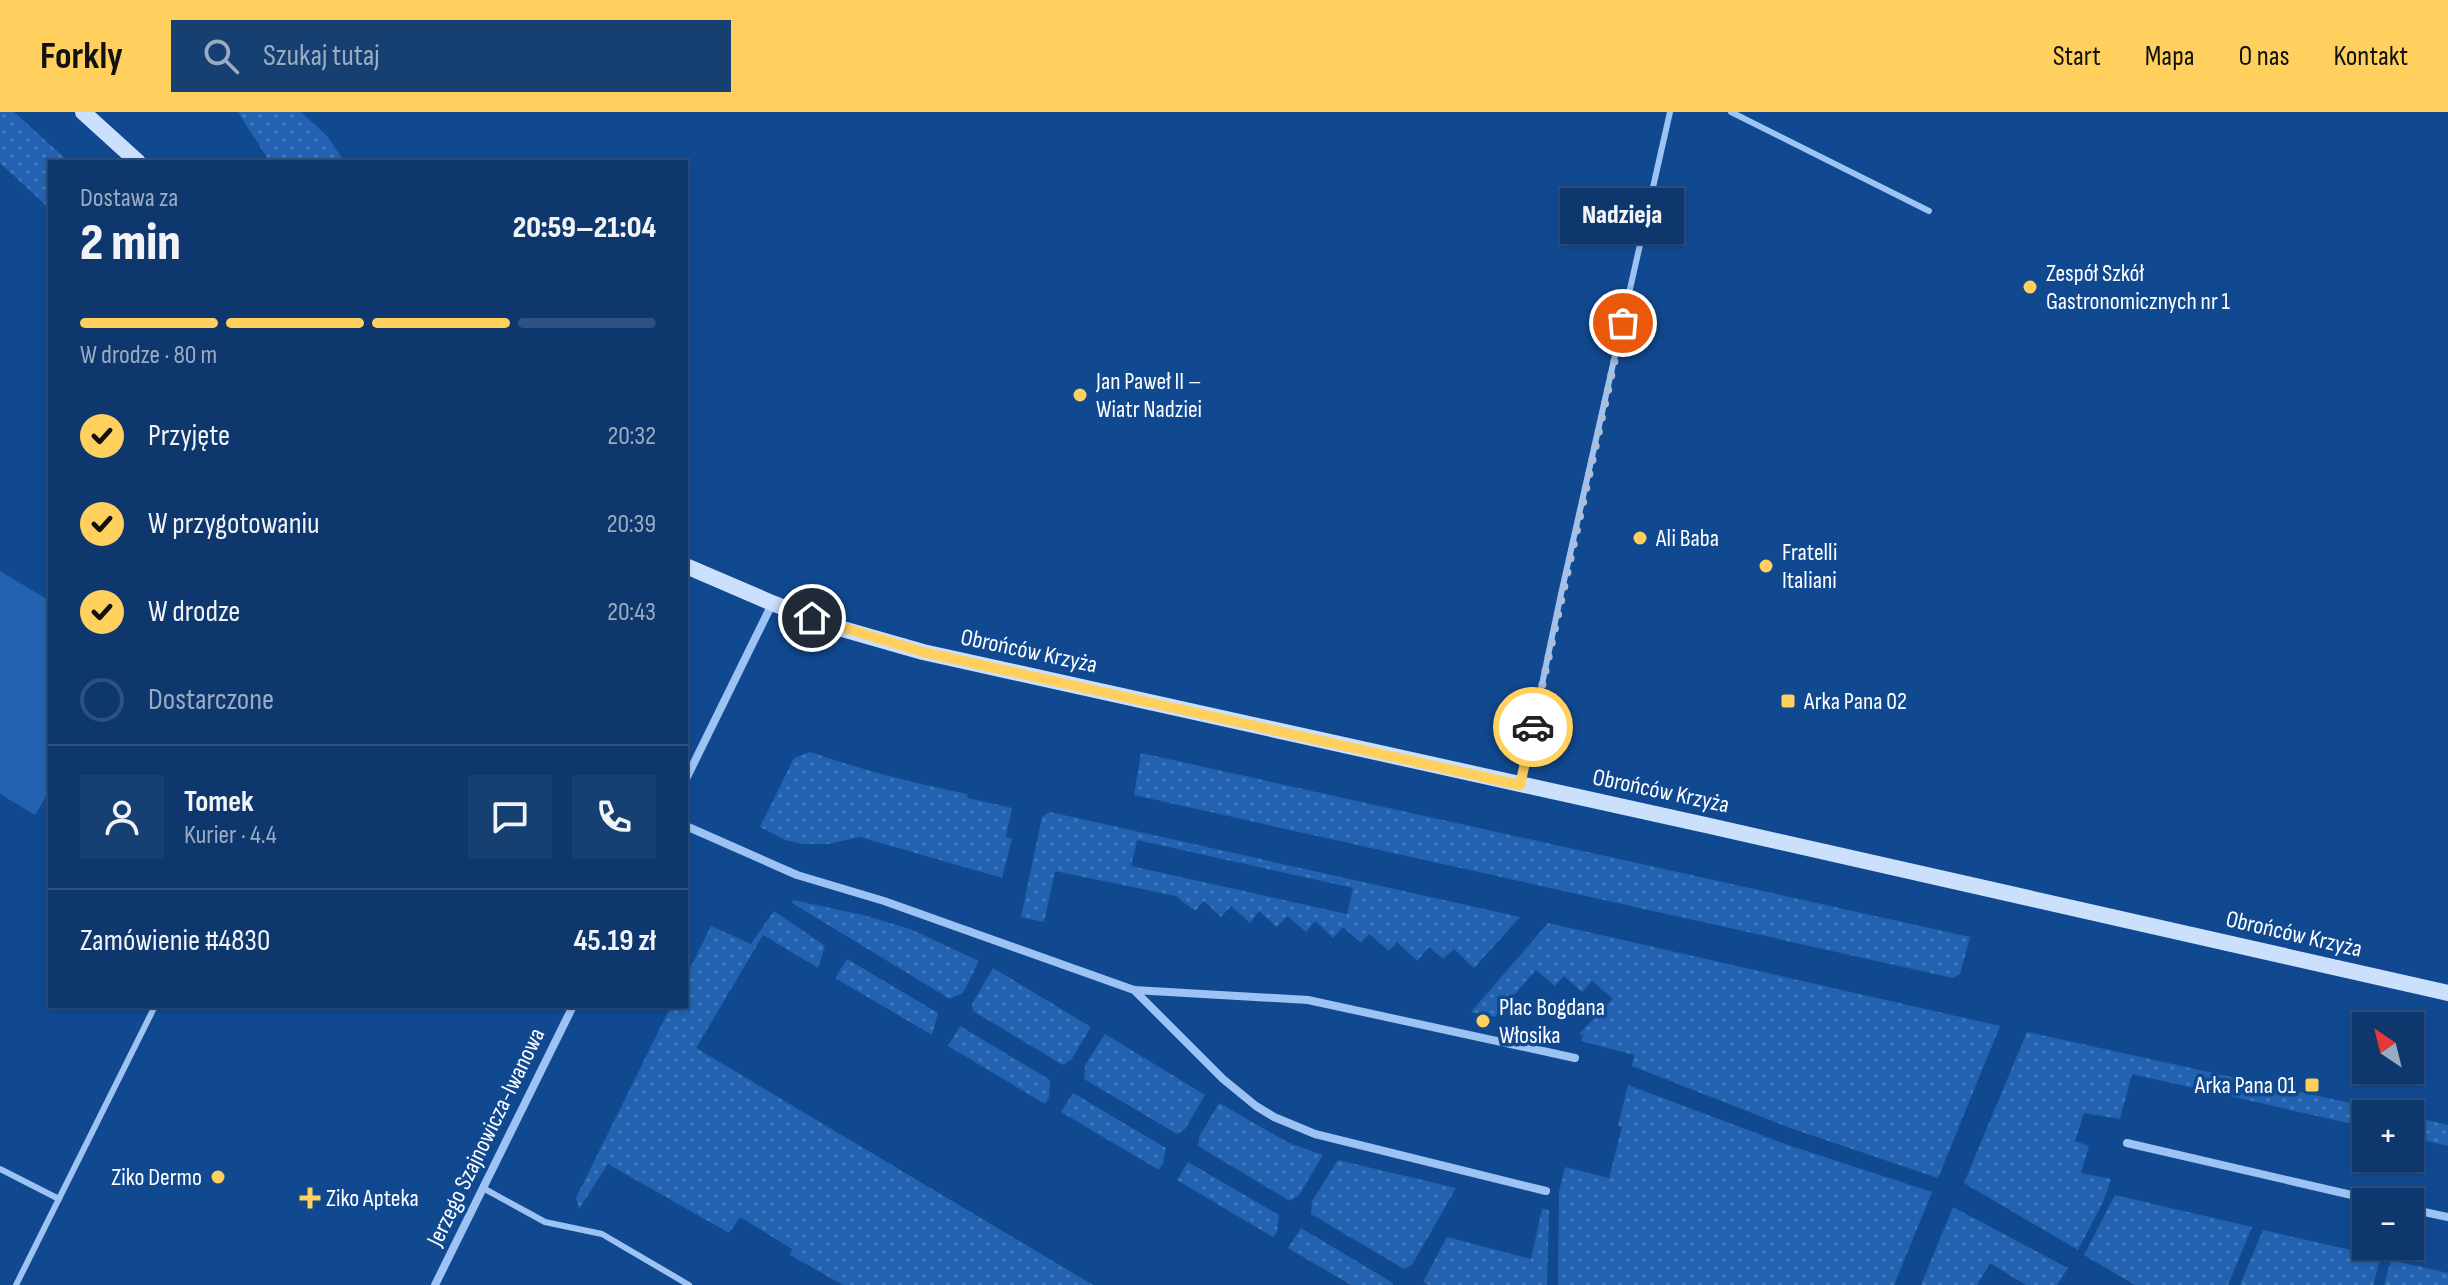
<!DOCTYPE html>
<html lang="pl">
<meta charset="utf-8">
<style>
body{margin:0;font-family:"Sofia Sans Condensed",sans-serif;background:#163f72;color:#f1f3f6;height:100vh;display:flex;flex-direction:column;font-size:30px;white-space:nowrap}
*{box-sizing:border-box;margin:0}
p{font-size:26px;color:#9aacc2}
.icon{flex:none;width:44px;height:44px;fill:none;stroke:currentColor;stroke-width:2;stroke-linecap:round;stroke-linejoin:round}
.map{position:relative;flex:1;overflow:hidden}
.sheet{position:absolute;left:48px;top:48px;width:640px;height:848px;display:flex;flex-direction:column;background:#0d376d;border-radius:0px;box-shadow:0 2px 6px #0004,0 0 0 2px #2d5180}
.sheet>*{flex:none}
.needle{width:52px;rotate:325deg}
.buttons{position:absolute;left:2352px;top:900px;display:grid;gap:16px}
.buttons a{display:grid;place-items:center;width:72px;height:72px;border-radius:0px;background:#0d376d;box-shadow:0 2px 6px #0004,0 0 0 2px #2d5180;font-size:40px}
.pin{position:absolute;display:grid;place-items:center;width:68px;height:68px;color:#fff;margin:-34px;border:4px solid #fff;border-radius:50%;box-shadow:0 2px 8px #0007}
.courier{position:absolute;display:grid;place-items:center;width:80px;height:80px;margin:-40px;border:6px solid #ffd05e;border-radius:50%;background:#fff;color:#222;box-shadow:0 2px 10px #0007}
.bubble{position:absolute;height:56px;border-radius:0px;background:#0d376d;box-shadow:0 2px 6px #0004,0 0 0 2px #2d5180;font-size:26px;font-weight:800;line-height:56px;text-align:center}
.summary em{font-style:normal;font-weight:800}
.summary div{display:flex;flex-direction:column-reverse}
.summary{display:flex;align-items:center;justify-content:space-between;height:136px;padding:0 32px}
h1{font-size:52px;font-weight:800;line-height:60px}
.bar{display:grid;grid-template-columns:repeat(4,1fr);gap:12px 8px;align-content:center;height:96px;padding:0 32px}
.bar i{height:10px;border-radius:6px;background:#2d5180}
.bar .current{background:#ffd05e}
.bar p{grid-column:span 4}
.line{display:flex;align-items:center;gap:20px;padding:0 32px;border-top:2px solid #2d5180}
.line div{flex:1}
.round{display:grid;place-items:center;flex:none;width:84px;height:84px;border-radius:0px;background:#163f72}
ol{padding:0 32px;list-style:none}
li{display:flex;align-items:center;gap:24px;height:88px}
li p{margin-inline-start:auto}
li .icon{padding:8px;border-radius:50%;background:#ffd05e;color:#111;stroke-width:4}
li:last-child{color:#9aacc2}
li i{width:44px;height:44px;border:4px solid #2d5180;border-radius:50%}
header{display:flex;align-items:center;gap:48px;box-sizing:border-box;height:112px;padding:0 40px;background:#ffd05e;color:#111}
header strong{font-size:38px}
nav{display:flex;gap:44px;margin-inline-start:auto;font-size:28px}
.search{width:560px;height:72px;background:#163f72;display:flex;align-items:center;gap:20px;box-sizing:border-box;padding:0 28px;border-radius:0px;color:#9aacc2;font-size:30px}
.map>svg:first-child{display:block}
.grass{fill:url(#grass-dots);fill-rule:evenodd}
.garden{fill:#2262b0}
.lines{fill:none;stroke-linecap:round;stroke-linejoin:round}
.lane{stroke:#9cc3f3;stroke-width:6}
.street{stroke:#9cc3f3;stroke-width:8}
.secondary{stroke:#cbe0fd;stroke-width:16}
.done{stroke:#acbfd8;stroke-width:8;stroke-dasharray:0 14.4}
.route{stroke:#ffd05e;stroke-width:10}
.poi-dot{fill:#ffd05e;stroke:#114991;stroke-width:3}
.labels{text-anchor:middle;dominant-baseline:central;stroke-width:7;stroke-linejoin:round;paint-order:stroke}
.poi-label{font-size:24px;fill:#fff;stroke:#114991;text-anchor:start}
.street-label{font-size:24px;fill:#fff;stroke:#114991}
</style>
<header>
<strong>Forkly</strong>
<div class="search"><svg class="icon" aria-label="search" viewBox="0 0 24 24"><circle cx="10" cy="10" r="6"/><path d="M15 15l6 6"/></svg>Szukaj tutaj</div>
<nav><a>Start</a><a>Mapa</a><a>O nas</a><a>Kontakt</a></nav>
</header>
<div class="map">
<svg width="2448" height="1173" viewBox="0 0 2448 1173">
<defs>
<pattern id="grass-dots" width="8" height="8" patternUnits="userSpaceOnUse" patternTransform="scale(2)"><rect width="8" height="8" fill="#2262b0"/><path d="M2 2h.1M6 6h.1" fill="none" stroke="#437abc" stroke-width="1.8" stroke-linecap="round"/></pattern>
</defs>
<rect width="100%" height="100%" fill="#114991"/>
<!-- grass -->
<g class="grass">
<polygon points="0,0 14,0 69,50 50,50 50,97 0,51"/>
<polygon points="238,0 301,0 327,24 345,50 270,50"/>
<path d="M 810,640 C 862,658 913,671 967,682 L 968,686 L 1012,696 L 1006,725 L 1012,727 L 1002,766 L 860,725 L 828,732 L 804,732 L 785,728 L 760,715 L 794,646 Z"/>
<polygon points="1141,641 1970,825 1960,862 1953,866 1134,683"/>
<path d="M 1050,700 L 1520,805 L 1474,856 L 1454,837 L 1443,847 L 1429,835 L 1417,849 L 1397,830 L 1389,839 L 1369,822 L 1361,831 L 1343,815 L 1333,826 L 1315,809 L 1306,820 L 1287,804 L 1277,815 L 1259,799 L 1250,811 L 1231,794 L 1221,805 L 1204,789 L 1195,799 L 1176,784 L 1055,759 L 1044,810 L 1021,805 L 1042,705 ZM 1137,728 L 1353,776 L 1347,802 L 1131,754 Z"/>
<polygon points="793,788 863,803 910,817 979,849 963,881 950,887 792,791"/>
<polygon points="774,799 825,834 818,856 763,823 696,936 1093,1173 843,1173 790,1143 792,1137 740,1105 729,1121 608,1052 579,1097 576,1086 671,894 686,894 686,865 711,814 751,832"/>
<polygon points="1548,811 2000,914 1938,1066 1790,1016 1632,954 1634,943 1581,929 1583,923 1579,922 1613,887 1592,869 1582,880 1564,864 1555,874 1536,858 1495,905 1471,900"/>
<polygon points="847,847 938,901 932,923 835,866"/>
<polygon points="993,856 1091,915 1071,948 1063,953 973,899 972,892"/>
<polygon points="960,914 1050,968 1049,985 1045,992 948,934"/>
<polygon points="2027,920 2400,1002 2366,1002 2366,1015 2132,962 2120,1007 2084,1001 2075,1029 2089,1034 2081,1061 2111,1067 2103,1090 2078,1138 1964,1071"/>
<polygon points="1105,922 1205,983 1185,1017 1177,1022 1084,967 1085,953"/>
<polygon points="1628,973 1788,1033 1932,1080 1894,1173 1558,1173 1559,1080 1565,1055 1609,1066 1622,1015 1618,1014"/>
<polygon points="1073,981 1166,1036 1163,1051 1159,1058 1061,1000"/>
<polygon points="1219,991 1289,1031 1323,1043 1299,1083 1290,1089 1198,1034 1199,1025"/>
<polygon points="2410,1004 2448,1013 2448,1034 2410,1025"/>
<polygon points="1338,1048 1456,1076 1412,1153 1404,1157 1311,1102 1312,1089"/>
<polygon points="1188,1050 1279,1103 1277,1120 1273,1125 1177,1068"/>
<polygon points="2115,1083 2252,1115 2228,1173 2135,1173 2084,1143"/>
<polygon points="1953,1095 2068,1156 2057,1173 2026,1173 1990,1151 1977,1173 1921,1173"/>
<polygon points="1542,1097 1549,1098 1547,1173 1429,1173 1423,1170 1447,1125 1531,1147"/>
<polygon points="1301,1116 1393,1171 1393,1173 1351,1173 1288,1136"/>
<polygon points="2263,1118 2381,1145 2373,1173 2240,1173"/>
<polygon points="2391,1148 2448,1161 2448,1173 2384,1173"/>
</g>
<!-- garden -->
<polygon class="garden" points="0,459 50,489 50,678 35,703 0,682"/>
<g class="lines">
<!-- lane -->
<g class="lane">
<polyline points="1731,0 1929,99"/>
<polyline points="1521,672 1561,482 1670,0"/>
<polyline points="0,1057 59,1087"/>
<polyline points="483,1076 545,1110 602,1122 689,1173"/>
<polyline points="16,1173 155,894"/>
</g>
<!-- street -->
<g class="street">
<polyline points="686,667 772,492"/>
<polyline points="686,714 797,763 884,789 1134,878 1308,888 1575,946"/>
<polyline points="1134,878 1223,967 1256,994 1274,1005 1315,1022 1546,1079"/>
<polyline points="2127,1031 2382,1090"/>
<polyline points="2410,1097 2448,1105"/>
<polyline points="435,1173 573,894"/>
</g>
<!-- secondary -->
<g class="secondary">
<polyline points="83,0 138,50"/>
<polyline points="686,454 772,491 832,514 923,540 1710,714 2448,881"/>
</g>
</g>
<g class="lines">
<!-- done -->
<polyline class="done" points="1533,615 1623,211"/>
<!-- route -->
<polyline class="route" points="812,506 923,540 1520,673 1533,615"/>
</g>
<!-- markers -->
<g class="poi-dot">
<circle cx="2030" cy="175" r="8"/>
<circle cx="1080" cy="283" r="8"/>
<circle cx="1640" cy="426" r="8"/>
<circle cx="1766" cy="454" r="8"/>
<rect x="1780" y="581" width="16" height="16" rx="4"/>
<circle cx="1483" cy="909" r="8"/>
<rect x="2304" y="965" width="16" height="16" rx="4"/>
<circle cx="218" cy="1065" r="8"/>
<path d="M306 1074h8v8h8v8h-8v8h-8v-8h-8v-8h8z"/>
</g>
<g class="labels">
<!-- poi labels -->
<g class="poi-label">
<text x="2046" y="161">Zespół Szkół<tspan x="2046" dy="28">Gastronomicznych nr 1</tspan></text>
<text x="1096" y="269">Jan Paweł II –<tspan x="1096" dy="28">Wiatr Nadziei</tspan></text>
<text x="1656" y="426">Ali Baba</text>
<text x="1782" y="440">Fratelli<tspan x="1782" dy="28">Italiani</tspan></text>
<text x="1804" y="589">Arka Pana 02</text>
<text x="1499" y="895">Plac Bogdana<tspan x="1499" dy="28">Włosika</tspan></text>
<text x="2296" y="973" text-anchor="end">Arka Pana 01</text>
<text x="202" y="1065" text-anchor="end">Ziko Dermo</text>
<text x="326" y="1086">Ziko Apteka</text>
</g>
<!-- street labels -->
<g class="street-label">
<text transform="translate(1029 539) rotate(12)">Obrońców Krzyża</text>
<text transform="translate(1661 679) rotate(12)">Obrońców Krzyża</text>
<text transform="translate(2294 822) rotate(13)">Obrońców Krzyża</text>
<text transform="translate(486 1025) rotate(-64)">Jerzego Szajnowicza-Iwanowa</text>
</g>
</g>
</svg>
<div class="buttons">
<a><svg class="needle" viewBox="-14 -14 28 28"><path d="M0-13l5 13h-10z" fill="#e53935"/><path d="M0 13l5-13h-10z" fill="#9aacc2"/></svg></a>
<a>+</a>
<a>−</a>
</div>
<div class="pin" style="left:1623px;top:211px;background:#ea580c"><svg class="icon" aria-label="bag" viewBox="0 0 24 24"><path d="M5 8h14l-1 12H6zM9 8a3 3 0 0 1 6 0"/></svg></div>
<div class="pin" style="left:812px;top:506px;background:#1f2937"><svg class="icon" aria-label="home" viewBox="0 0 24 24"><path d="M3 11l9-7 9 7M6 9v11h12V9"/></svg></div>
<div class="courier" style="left:1533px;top:615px"><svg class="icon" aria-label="car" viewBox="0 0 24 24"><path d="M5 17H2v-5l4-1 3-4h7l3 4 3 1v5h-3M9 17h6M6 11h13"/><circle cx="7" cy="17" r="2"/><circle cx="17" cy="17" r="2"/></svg></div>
<div class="bubble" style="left:1560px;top:76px;width:124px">Nadzieja</div>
<section class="sheet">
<div class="summary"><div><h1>2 min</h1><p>Dostawa za</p></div><em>20:59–21:04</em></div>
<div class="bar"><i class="current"></i><i class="current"></i><i class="current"></i><i></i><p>W drodze · 80 m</p></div>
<ol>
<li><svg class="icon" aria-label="check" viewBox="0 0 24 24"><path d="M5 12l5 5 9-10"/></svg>Przyjęte<p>20:32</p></li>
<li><svg class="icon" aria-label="check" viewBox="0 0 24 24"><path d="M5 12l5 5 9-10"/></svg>W przygotowaniu<p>20:39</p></li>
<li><svg class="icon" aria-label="check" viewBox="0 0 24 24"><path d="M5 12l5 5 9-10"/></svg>W drodze<p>20:43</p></li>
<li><i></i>Dostarczone</li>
</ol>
<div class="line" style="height:144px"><a class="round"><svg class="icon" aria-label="person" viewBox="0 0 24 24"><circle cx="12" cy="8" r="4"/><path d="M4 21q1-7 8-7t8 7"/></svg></a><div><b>Tomek</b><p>Kurier · 4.4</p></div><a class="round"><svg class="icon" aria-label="chat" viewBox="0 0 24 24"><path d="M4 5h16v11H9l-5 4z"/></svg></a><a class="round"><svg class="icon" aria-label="phone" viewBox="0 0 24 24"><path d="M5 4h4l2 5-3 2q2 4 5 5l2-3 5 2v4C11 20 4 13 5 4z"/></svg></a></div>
<div class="line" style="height:104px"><div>Zamówienie #4830</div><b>45.19 zł</b></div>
</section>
</div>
